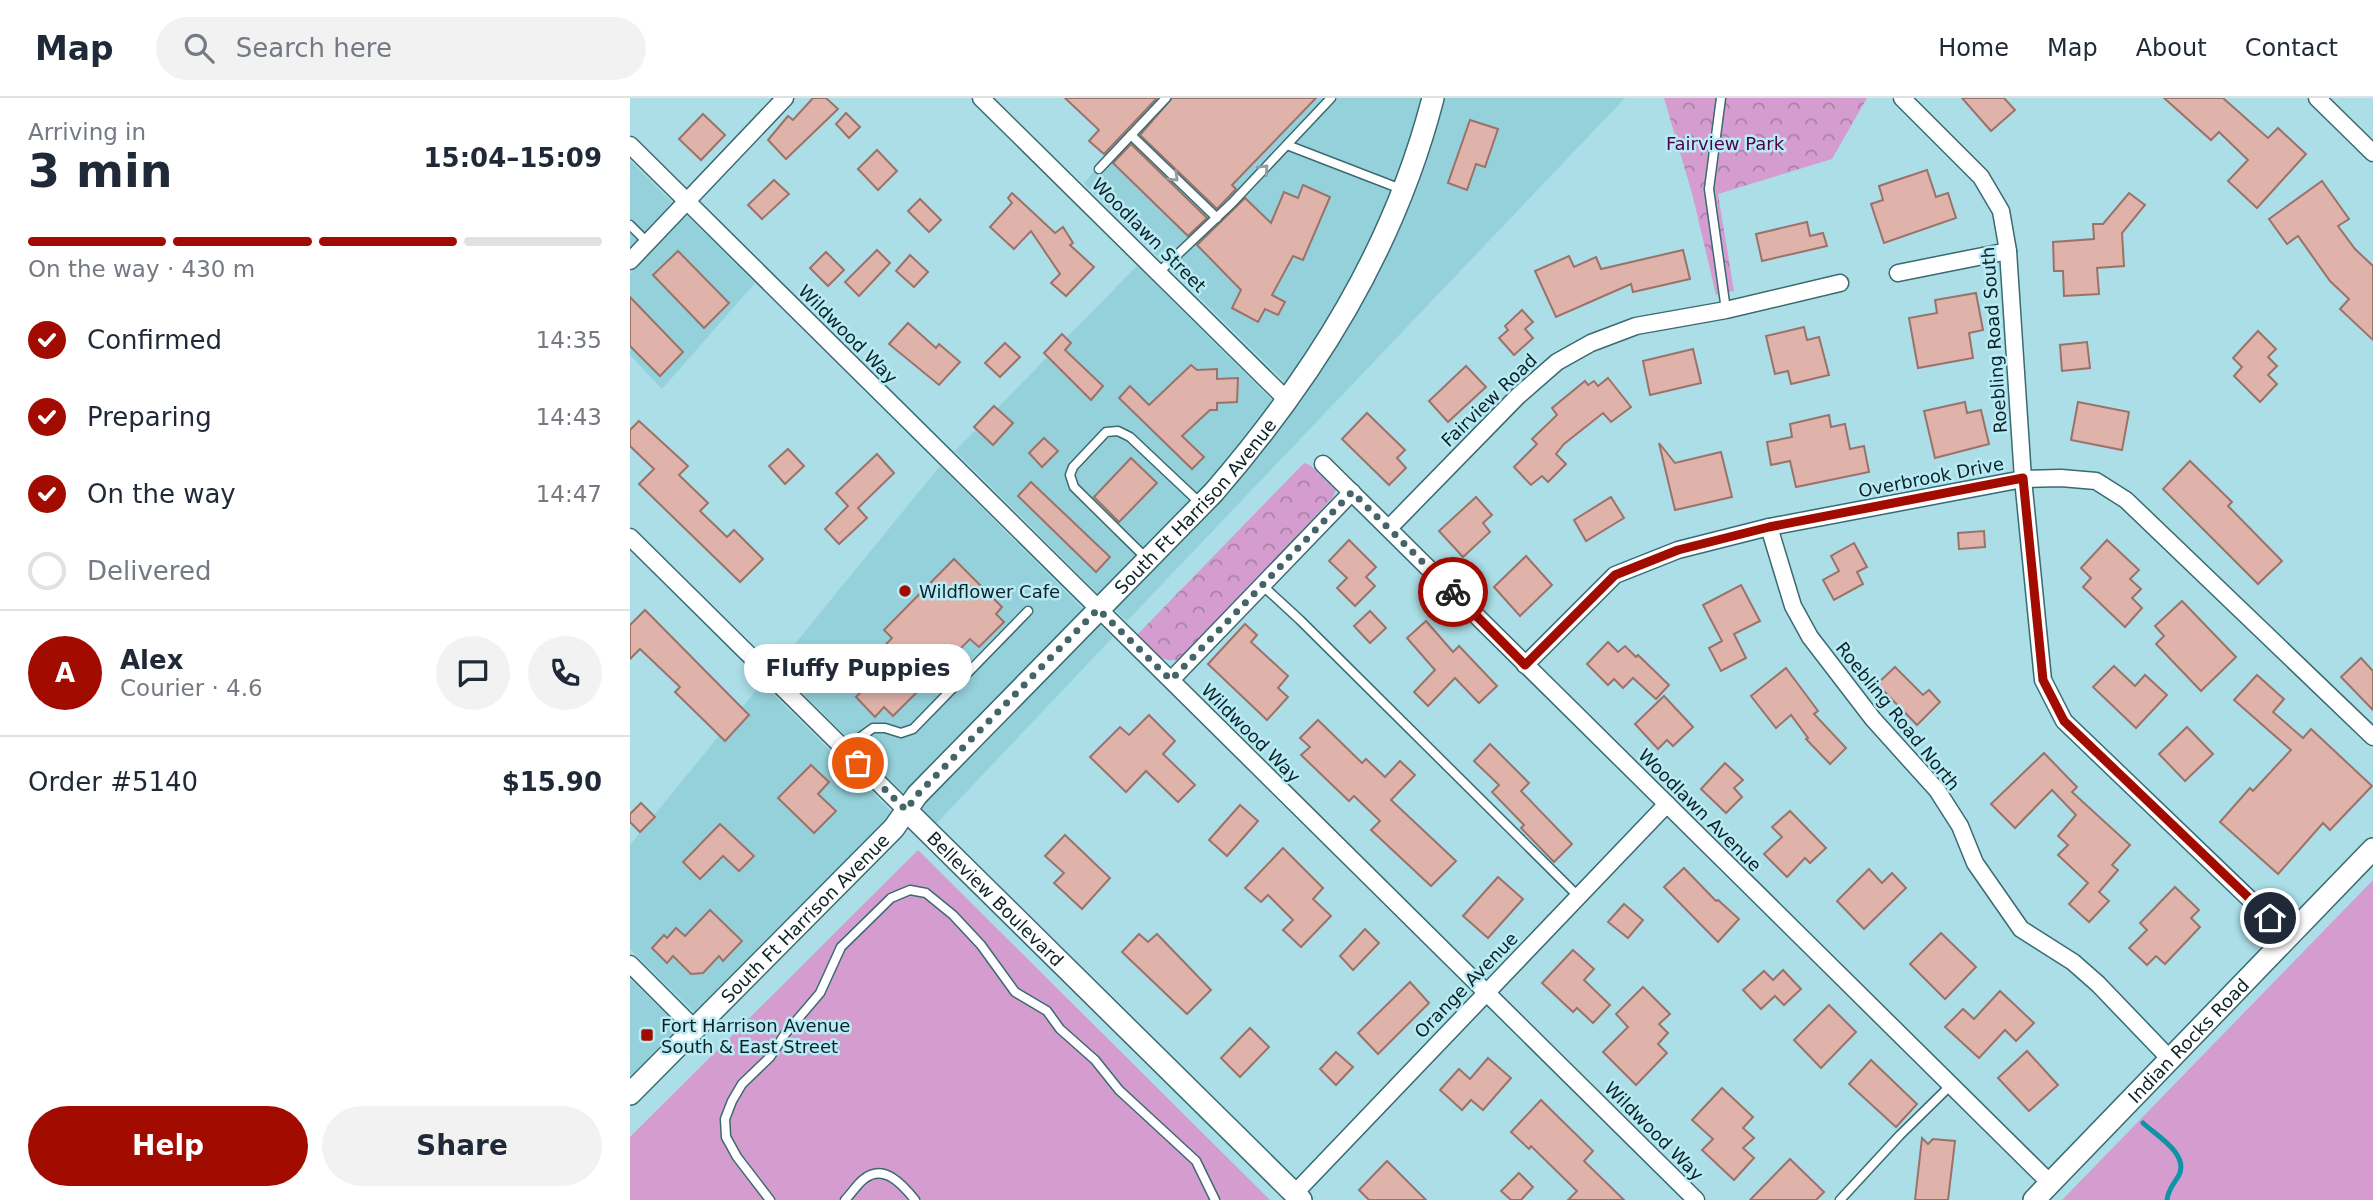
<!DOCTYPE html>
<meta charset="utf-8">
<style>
body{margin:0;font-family:"DejaVu Sans",sans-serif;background:#f2f2f3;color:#1f2937;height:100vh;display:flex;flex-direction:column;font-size:26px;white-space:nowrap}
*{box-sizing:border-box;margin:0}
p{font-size:23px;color:#747a83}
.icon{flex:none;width:38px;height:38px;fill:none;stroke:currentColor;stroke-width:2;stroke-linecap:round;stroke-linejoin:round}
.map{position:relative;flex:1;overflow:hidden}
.drawer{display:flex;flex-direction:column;background:#fff;width:630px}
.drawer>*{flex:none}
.pin{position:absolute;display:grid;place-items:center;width:60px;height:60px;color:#fff;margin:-30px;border:4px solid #fff;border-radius:50%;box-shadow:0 2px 7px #0007}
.courier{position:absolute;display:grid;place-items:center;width:70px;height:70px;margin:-35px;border:5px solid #a20c00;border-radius:50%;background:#fff;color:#222;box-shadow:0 2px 9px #0007}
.bubble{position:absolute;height:49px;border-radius:24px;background:#fff;box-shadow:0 4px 10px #0003;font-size:23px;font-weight:700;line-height:49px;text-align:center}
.head em{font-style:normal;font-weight:700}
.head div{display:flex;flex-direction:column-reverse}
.head{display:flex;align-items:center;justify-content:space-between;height:119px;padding:0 28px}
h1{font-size:46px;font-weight:700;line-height:52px}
.bar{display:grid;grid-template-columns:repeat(4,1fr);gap:10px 7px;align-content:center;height:84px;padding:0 28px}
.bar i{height:9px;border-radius:5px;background:#e0e1e3}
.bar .on{background:#a20c00}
.bar p{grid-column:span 4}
.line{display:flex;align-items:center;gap:18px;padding:0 28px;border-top:2px solid #e0e1e3}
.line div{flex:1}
.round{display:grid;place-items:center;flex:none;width:74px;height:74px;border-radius:37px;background:#f2f2f3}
ol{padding:0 28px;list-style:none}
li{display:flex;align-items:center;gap:21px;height:77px}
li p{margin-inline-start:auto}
li .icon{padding:7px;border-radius:50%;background:#a20c00;color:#fff;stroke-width:4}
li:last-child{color:#747a83}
li i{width:38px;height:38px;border:4px solid #e0e1e3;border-radius:50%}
.button{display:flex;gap:14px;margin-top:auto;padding:14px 28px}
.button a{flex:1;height:80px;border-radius:42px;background:#a20c00;color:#fff;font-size:28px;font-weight:700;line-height:80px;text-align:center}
.button a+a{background:#f2f2f3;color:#1f2937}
header{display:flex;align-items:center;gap:42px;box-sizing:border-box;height:98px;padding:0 35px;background:#fff;border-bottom:2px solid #e0e1e3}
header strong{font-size:33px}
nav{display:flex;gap:38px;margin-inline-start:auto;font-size:24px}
.search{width:490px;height:63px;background:#f2f2f3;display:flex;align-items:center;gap:18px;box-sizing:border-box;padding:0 24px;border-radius:38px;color:#747a83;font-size:26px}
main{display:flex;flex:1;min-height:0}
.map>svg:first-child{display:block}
.built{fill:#95d1db}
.grass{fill:#d59dcf}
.park{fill:url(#park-crowns)}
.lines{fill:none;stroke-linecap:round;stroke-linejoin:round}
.stream{stroke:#0f94a6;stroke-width:5}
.building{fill:#dfb2aa;stroke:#9b726a;stroke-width:2}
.lane-casing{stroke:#3a6a72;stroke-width:11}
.street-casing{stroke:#3a6a72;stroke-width:19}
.secondary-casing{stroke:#3a6a72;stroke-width:24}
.lane{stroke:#fff;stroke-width:8}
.street{stroke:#fff;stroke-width:16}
.secondary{stroke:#fff;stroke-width:21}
.oneway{stroke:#929c9d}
.done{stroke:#446469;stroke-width:7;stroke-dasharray:0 12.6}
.route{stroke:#a20c00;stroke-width:9}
.poi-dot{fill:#a20c00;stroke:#b8ebf5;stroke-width:2.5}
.labels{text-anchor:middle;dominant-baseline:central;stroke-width:5;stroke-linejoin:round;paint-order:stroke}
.park-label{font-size:18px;fill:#4f024c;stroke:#b8ebf5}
.street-label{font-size:18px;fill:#0d2225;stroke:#b8ebf5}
.poi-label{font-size:18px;fill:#0d2225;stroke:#b8ebf5;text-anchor:start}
</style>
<header>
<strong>Map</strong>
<div class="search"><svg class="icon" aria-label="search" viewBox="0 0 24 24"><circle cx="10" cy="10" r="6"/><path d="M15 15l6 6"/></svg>Search here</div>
<nav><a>Home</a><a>Map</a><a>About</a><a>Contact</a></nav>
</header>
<main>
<section class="drawer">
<div class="head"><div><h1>3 min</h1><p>Arriving in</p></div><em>15:04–15:09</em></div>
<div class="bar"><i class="on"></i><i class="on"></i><i class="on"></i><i></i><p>On the way · 430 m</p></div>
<ol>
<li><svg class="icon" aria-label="check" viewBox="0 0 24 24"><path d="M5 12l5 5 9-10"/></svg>Confirmed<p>14:35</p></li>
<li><svg class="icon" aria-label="check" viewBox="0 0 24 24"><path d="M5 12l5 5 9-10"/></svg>Preparing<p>14:43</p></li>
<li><svg class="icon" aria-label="check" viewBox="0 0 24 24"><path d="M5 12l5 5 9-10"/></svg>On the way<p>14:47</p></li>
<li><i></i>Delivered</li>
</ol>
<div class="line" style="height:126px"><b class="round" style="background:#a20c00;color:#fff">A</b><div><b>Alex</b><p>Courier · 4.6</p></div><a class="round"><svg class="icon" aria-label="chat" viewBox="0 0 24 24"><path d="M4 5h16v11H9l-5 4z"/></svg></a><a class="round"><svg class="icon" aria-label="phone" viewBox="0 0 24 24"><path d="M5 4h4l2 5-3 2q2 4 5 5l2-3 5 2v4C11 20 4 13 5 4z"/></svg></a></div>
<div class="line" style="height:91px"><div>Order #5140</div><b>$15.90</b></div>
<div class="button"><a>Help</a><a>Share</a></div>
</section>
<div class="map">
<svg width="1743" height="1102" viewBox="0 0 1743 1102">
<defs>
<pattern id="park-crowns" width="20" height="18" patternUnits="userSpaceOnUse" patternTransform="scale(1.75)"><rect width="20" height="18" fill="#d59dcf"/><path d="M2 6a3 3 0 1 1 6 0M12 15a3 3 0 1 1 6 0" fill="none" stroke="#ab80a8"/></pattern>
</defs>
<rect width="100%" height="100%" fill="#abdee7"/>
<!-- built -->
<g class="built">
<polygon points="527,0 793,0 784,35 764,90 724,179 658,287 454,85"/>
<polygon points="813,0 995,0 497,523 483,510 592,400 632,353 672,302 709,242 764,142 803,39"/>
<polygon points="0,62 42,104 0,149"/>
<polygon points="56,117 125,185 32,291 0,257 0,176"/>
<polygon points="507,168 645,305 578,388 469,497 325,353"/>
<polygon points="310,368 454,512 275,697 146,569"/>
<polygon points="468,525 483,539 305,727 289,710"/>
<polygon points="132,585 263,715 257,724 65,915 0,851 0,747"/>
<polygon points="0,881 50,930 0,982"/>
</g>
<!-- grass -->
<g class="grass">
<polygon points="288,752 640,1102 0,1102 0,1039"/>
<polygon points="1743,782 1743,1102 1432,1102"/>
</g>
<!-- park -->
<g class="park">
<polygon points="1034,0 1237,0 1202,61 1088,96 1104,193 1086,197 1063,99"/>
<path d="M 674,365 L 680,367 L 706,392 L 703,399 L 551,561 C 530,567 521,551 507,537 Z"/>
</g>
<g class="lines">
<!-- stream -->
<path class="stream" d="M 1513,1025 C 1527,1038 1559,1056 1549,1077 C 1544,1086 1538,1091 1537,1102"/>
</g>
<!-- building -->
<g class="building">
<polygon points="183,0 196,0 208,11 156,61 138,42 158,18 163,22"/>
<polygon points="435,0 527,0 474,56 459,43 469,32"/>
<polygon points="542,0 686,0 602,87 606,91 587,111 510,37"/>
<polygon points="1332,0 1374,0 1385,12 1361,33"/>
<polygon points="1534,0 1593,0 1638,40 1648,30 1676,56 1627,110 1598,83 1618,62 1589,34 1581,42"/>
<polygon points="216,15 230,29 219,40 206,26"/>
<polygon points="73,16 95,37 71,62 49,41"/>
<polygon points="840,22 868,31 855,69 846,66 837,92 818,85"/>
<polygon points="501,46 577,120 558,138 483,65"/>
<polygon points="247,52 267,73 248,92 228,71"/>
<polygon points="1297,72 1306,99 1318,95 1326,120 1254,145 1241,106 1253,102 1249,88"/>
<polygon points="144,82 159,96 132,121 118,107"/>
<polygon points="1692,83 1719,121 1708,128 1725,151 1743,168 1743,242 1710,211 1719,201 1700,183 1668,138 1657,146 1639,121"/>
<polygon points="673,87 700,99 673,162 663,158 642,197 655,204 648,217 635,211 628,224 602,210 611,192 567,147 615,100 641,125 654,94 668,100"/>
<polygon points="382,95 425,135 433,129 443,145 440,147 464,169 436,198 421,185 430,176 401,133 384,151 360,129 382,105 378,100"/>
<polygon points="1499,95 1515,107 1492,135 1494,168 1467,170 1469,196 1434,198 1433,173 1424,173 1423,144 1464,141 1463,126 1473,126"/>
<polygon points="290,101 311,122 299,134 278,113"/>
<polygon points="1177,124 1180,138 1193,135 1197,148 1132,163 1126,136"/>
<polygon points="247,152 260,165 229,198 215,184"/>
<polygon points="1053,152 1060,181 1003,194 1001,186 926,219 905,173 939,158 944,169 966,159 971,171"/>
<polygon points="48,153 99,205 74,230 23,177"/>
<polygon points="196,154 214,172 198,188 180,170"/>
<polygon points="280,157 298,174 284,189 266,173"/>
<polygon points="1346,195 1353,232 1339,235 1343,260 1288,270 1279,220 1307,215 1305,202"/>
<polygon points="0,199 53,254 30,278 0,248"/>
<polygon points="892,212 903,224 895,231 903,240 884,257 869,240 878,232 875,228"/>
<polygon points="278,225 306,250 309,246 330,264 309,287 259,246"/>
<polygon points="1174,229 1177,242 1189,239 1199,277 1161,286 1158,273 1145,276 1136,238"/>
<polygon points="1628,233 1646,251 1638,259 1647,268 1638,277 1647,286 1630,304 1604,278 1612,269 1603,260"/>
<polygon points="432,236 441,245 435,252 473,288 461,302 414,255"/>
<polygon points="1457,244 1460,270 1432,273 1430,247"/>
<polygon points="375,245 390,259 370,279 355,265"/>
<polygon points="1063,251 1071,285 1020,297 1013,263"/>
<polygon points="561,267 567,272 587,271 587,281 608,280 607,304 587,305 587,312 580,312 552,338 574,359 562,371 489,300 500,288 519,307"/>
<polygon points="836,268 856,289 818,324 799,303"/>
<polygon points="978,280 1001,309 981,324 973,315 934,346 926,356 936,366 918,384 912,378 901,387 884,369 907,346 902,341 927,317 922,310 955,283 958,287 964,283 968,288"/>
<polygon points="1335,304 1337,315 1351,312 1359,346 1305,360 1294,313"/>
<polygon points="1448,304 1499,314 1492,352 1441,342"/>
<polygon points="364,308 383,325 363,347 344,329"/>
<polygon points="737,315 775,352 767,360 776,370 759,387 712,341"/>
<polygon points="1199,317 1201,329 1215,326 1220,351 1234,348 1239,374 1166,389 1160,363 1141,367 1137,344 1162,339 1160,326"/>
<polygon points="9,323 58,368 49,377 78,405 70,413 97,439 104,432 133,461 110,484 9,386 24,371 0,348 0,332"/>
<polygon points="414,340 428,353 412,369 399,355"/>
<polygon points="1029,345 1045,365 1091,354 1102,399 1045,412"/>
<polygon points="158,351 174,368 155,386 139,368"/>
<polygon points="247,356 264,375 228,410 237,420 209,446 195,431 218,408 206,395"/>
<polygon points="501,360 527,385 489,424 464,399"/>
<polygon points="1560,363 1602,404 1598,408 1652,463 1628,486 1533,391"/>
<polygon points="401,384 480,459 466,474 388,398"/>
<polygon points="846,399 862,417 853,425 860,434 833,459 809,433"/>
<polygon points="981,399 994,420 956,443 944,422"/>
<polygon points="1354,433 1355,449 1329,451 1328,435"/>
<polygon points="719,442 746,469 736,479 745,488 725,508 707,490 717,480 699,463"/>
<polygon points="1477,442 1509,472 1500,481 1511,491 1502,500 1512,510 1495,529 1453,489 1461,480 1451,470"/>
<polygon points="1224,445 1237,469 1227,474 1233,486 1204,502 1193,482 1209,473 1201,458"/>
<polygon points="896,458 922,487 890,518 864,489"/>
<polygon points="324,461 372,509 366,516 374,524 349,549 340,541 263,618 254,609 245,619 226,599 235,590 225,579 262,540 254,532"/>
<polygon points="1111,487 1130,523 1104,536 1116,560 1091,573 1079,550 1092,543 1073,507"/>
<polygon points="1552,503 1606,559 1571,593 1526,546 1534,538 1525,528"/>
<polygon points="15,512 119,617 95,643 45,594 50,589 10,551 0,561 0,527"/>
<polygon points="740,513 756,530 740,545 724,528"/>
<polygon points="796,523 823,554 829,548 867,588 849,605 825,580 798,608 784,594 805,572 777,540"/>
<polygon points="615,526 627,537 621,544 658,578 648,590 658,599 637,622 578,566"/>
<polygon points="978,544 988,554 995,548 1006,559 1008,557 1039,587 1026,601 1003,580 993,590 984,581 978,587 957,566"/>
<polygon points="1731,560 1743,573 1743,612 1711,579"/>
<polygon points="1484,568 1505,588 1515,577 1537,597 1506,630 1463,589"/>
<polygon points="1265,569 1293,597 1299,592 1310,604 1287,627 1247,586"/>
<polygon points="1156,570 1188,613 1184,616 1216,650 1200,666 1176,641 1178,640 1161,617 1146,630 1121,598"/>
<polygon points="1627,577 1654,601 1643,614 1673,640 1681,631 1742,688 1700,732 1693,725 1648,776 1590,724 1620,690 1623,693 1661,652 1604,602"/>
<polygon points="1034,598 1063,629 1043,648 1037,642 1028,651 1005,626"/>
<polygon points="519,617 545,643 533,656 565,687 548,704 516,673 496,694 460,659 490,629 499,637"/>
<polygon points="688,622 732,665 736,661 755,679 770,663 785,677 761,702 826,763 801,788 741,732 750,723 724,698 719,703 671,657 680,649 670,640"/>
<polygon points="1557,629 1583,656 1555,683 1529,656"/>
<polygon points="860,646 899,685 891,693 942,746 924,764 891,730 894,727 862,694 869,687 844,663"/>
<polygon points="1414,655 1447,689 1442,694 1500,747 1482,767 1488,772 1469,794 1479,803 1459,824 1439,806 1458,785 1428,757 1438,747 1428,738 1446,717 1422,692 1385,730 1361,706"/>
<polygon points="1095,665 1113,682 1104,690 1112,699 1096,715 1071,691"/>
<polygon points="181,667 199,684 188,696 206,713 184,735 148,700"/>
<polygon points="11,705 25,719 10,734 0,724 0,716"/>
<polygon points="610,707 628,723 597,758 579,742"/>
<polygon points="1160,713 1196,750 1180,765 1175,760 1157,779 1134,756 1152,739 1142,729"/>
<polygon points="90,726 124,758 109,773 93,758 70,781 53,764"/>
<polygon points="435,737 480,780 452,811 424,785 434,775 415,758"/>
<polygon points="653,750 693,790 683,801 701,818 671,849 653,832 663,822 638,797 631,804 615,790"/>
<polygon points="1054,770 1086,803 1088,802 1109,821 1088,844 1034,789"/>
<polygon points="1239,771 1252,785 1262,775 1276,790 1234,831 1207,803"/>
<polygon points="868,779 893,801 858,840 833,818"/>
<polygon points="1545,789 1569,812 1561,820 1570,829 1535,866 1526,858 1517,867 1499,850 1517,832 1510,825"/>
<polygon points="994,806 1013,822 998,840 978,824"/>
<polygon points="80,812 112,843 93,863 89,858 73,875 61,876 43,858 37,865 22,850 34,837 37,840 46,830 55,838"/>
<polygon points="735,831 749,845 723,872 710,858"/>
<polygon points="1311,835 1346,869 1315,901 1280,866"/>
<polygon points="509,836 518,844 527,836 581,892 557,916 492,854"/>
<polygon points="943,852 964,871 954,882 980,907 963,925 947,910 943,914 912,885"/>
<polygon points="1153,872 1171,891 1154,907 1145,898 1131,911 1113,892 1134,873 1143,882"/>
<polygon points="780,884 799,905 748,956 728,935"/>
<polygon points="1013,889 1040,916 1029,926 1038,935 1028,946 1037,955 1006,987 973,954 998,929 986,916"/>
<polygon points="1370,893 1404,925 1386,943 1375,932 1349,960 1315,929 1333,911 1344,921"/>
<polygon points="1199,907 1226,934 1191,970 1164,942"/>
<polygon points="620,930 639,949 610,979 591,960"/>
<polygon points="1397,953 1428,987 1399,1013 1368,980"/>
<polygon points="706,954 723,969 706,987 690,971"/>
<polygon points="858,960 881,980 853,1012 841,1002 832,1012 810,992 829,971 840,981"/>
<polygon points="1241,962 1287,1006 1266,1029 1219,986"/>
<polygon points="1092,990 1123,1019 1113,1030 1124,1040 1113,1050 1124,1060 1104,1082 1072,1052 1083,1041 1062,1022"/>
<polygon points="911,1002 963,1053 954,1063 994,1102 938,1102 947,1093 901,1048 899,1051 881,1034"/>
<polygon points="1292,1040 1298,1046 1303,1041 1325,1043 1318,1102 1285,1102"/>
<polygon points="1160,1061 1194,1094 1186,1102 1120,1102"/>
<polygon points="757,1063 796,1102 739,1102 729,1092"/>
<polygon points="889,1075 903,1089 891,1102 881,1102 871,1093"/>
</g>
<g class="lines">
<!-- lane casing -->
<g class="lane-casing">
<g id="lane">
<polyline points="1091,0 1079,91 1096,212"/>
<polyline points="501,37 587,120"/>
<polyline points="657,47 771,91"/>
<polyline points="469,71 536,0"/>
<polyline points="0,127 17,144"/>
<polyline points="529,174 602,105 701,0"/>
<polyline points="516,460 444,389 440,377 443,369 476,334 488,333 500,339 570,405"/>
<polyline points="632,487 670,522 948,798"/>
<polyline points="214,651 243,630 255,630 271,635 283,631 398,513"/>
<polyline points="140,1102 107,1059 96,1039 95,1021 102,1003 112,986 140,959 155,936 190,895 211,849 261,800 280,792 296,795 323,817 351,847 385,894 417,913 430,931 465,962 489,992 566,1063 585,1102"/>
<path d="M 215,1102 C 222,1095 227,1086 234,1081 C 254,1065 273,1087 285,1102"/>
<polyline points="1210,1102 1270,1037 1321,987"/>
</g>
</g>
<!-- street casing -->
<g class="street-casing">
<g id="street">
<polyline points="351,0 658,303"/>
<polyline points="1272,0 1351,79 1371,113 1378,153 1393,381 1413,582 1434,623 1658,838"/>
<polyline points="1687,0 1743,55"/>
<polyline points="0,47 1066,1102"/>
<polyline points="0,163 155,0"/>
<polyline points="1268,175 1378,153"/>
<polyline points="693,366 1420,1085"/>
<polyline points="1139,429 1163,508 1180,539 1243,621 1307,692 1330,728 1345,765 1391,831 1443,864 1468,886 1540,961"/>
<polyline points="759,430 888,298 927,264 961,245 1006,228 1096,212 1210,185"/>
<polyline points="0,439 276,712"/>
<polyline points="895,567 985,477 1048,452 1139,429 1393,381 1431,380 1466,383 1496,402 1743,639"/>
<polyline points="541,582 722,394"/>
<polyline points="0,866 64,930"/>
<polyline points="664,1096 1037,706"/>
</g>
</g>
<!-- secondary casing -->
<g class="secondary-casing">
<g id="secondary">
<path id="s1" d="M 276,712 L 671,1102"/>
<path id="s2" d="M 0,996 L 264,730 L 287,697 L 584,394 C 685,277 764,151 803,0"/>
<path id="s3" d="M 1404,1102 L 1743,751"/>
</g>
</g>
<!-- lane -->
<use href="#lane" class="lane"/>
<!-- street -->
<use href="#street" class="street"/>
<!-- secondary -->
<use href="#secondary" class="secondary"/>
</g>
<!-- one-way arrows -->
<defs><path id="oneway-chevron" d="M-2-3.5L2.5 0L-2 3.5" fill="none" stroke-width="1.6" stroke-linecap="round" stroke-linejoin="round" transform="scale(1.75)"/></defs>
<g class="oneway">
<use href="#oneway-chevron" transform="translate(634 71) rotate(-47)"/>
<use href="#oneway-chevron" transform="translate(544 79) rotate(44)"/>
</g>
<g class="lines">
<!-- done -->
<polyline class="done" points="228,665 276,712 287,697 468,511 541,582 722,394 823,494"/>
<!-- route -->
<polyline class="route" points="823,494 895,567 985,477 1048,452 1139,429 1393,380 1413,582 1434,623 1640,820"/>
</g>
<!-- markers -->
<g class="poi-dot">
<circle cx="275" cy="493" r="7"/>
<rect x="10" y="930" width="14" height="14" rx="3.5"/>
</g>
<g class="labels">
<!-- park labels -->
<g class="park-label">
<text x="1095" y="45">Fairview Park</text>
</g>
<!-- street labels -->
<g class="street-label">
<text transform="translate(519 137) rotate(45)">Woodlawn Street</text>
<text transform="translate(218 236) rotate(45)">Wildwood Way</text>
<text transform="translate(1364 242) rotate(-94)">Roebling Road South</text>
<text transform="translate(859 302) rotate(-44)">Fairview Road</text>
<text transform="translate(1301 379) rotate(-11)">Overbrook Drive</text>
<text stroke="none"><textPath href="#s2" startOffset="816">South Ft Harrison Avenue</textPath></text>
<text transform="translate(1268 618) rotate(51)">Roebling Road North</text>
<text transform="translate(621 635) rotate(45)">Wildwood Way</text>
<text transform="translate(1070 712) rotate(45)">Woodlawn Avenue</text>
<text stroke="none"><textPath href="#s1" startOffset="126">Belleview Boulevard</textPath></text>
<text stroke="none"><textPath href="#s2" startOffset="248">South Ft Harrison Avenue</textPath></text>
<text transform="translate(836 887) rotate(-46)">Orange Avenue</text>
<text stroke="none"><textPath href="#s3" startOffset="222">Indian Rocks Road</textPath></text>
<text transform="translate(1024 1033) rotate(45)">Wildwood Way</text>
</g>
<!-- poi labels -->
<g class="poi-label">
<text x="289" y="493">Wildflower Cafe</text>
<text x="31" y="927">Fort Harrison Avenue<tspan x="31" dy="21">South &amp; East Street</tspan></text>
</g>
</g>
</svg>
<div class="pin" style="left:228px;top:665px;background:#ea580c"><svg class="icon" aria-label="bag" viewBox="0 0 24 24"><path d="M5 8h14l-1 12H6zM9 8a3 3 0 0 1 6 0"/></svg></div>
<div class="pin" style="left:1640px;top:820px;background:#1f2937"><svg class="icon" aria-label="home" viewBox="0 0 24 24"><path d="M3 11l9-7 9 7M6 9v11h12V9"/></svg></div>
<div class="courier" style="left:823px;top:494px"><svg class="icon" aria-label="bike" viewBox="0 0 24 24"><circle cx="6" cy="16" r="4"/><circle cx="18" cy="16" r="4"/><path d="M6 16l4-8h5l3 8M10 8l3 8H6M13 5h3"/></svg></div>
<div class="bubble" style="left:114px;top:546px;width:228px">Fluffy Puppies</div>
</div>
</main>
